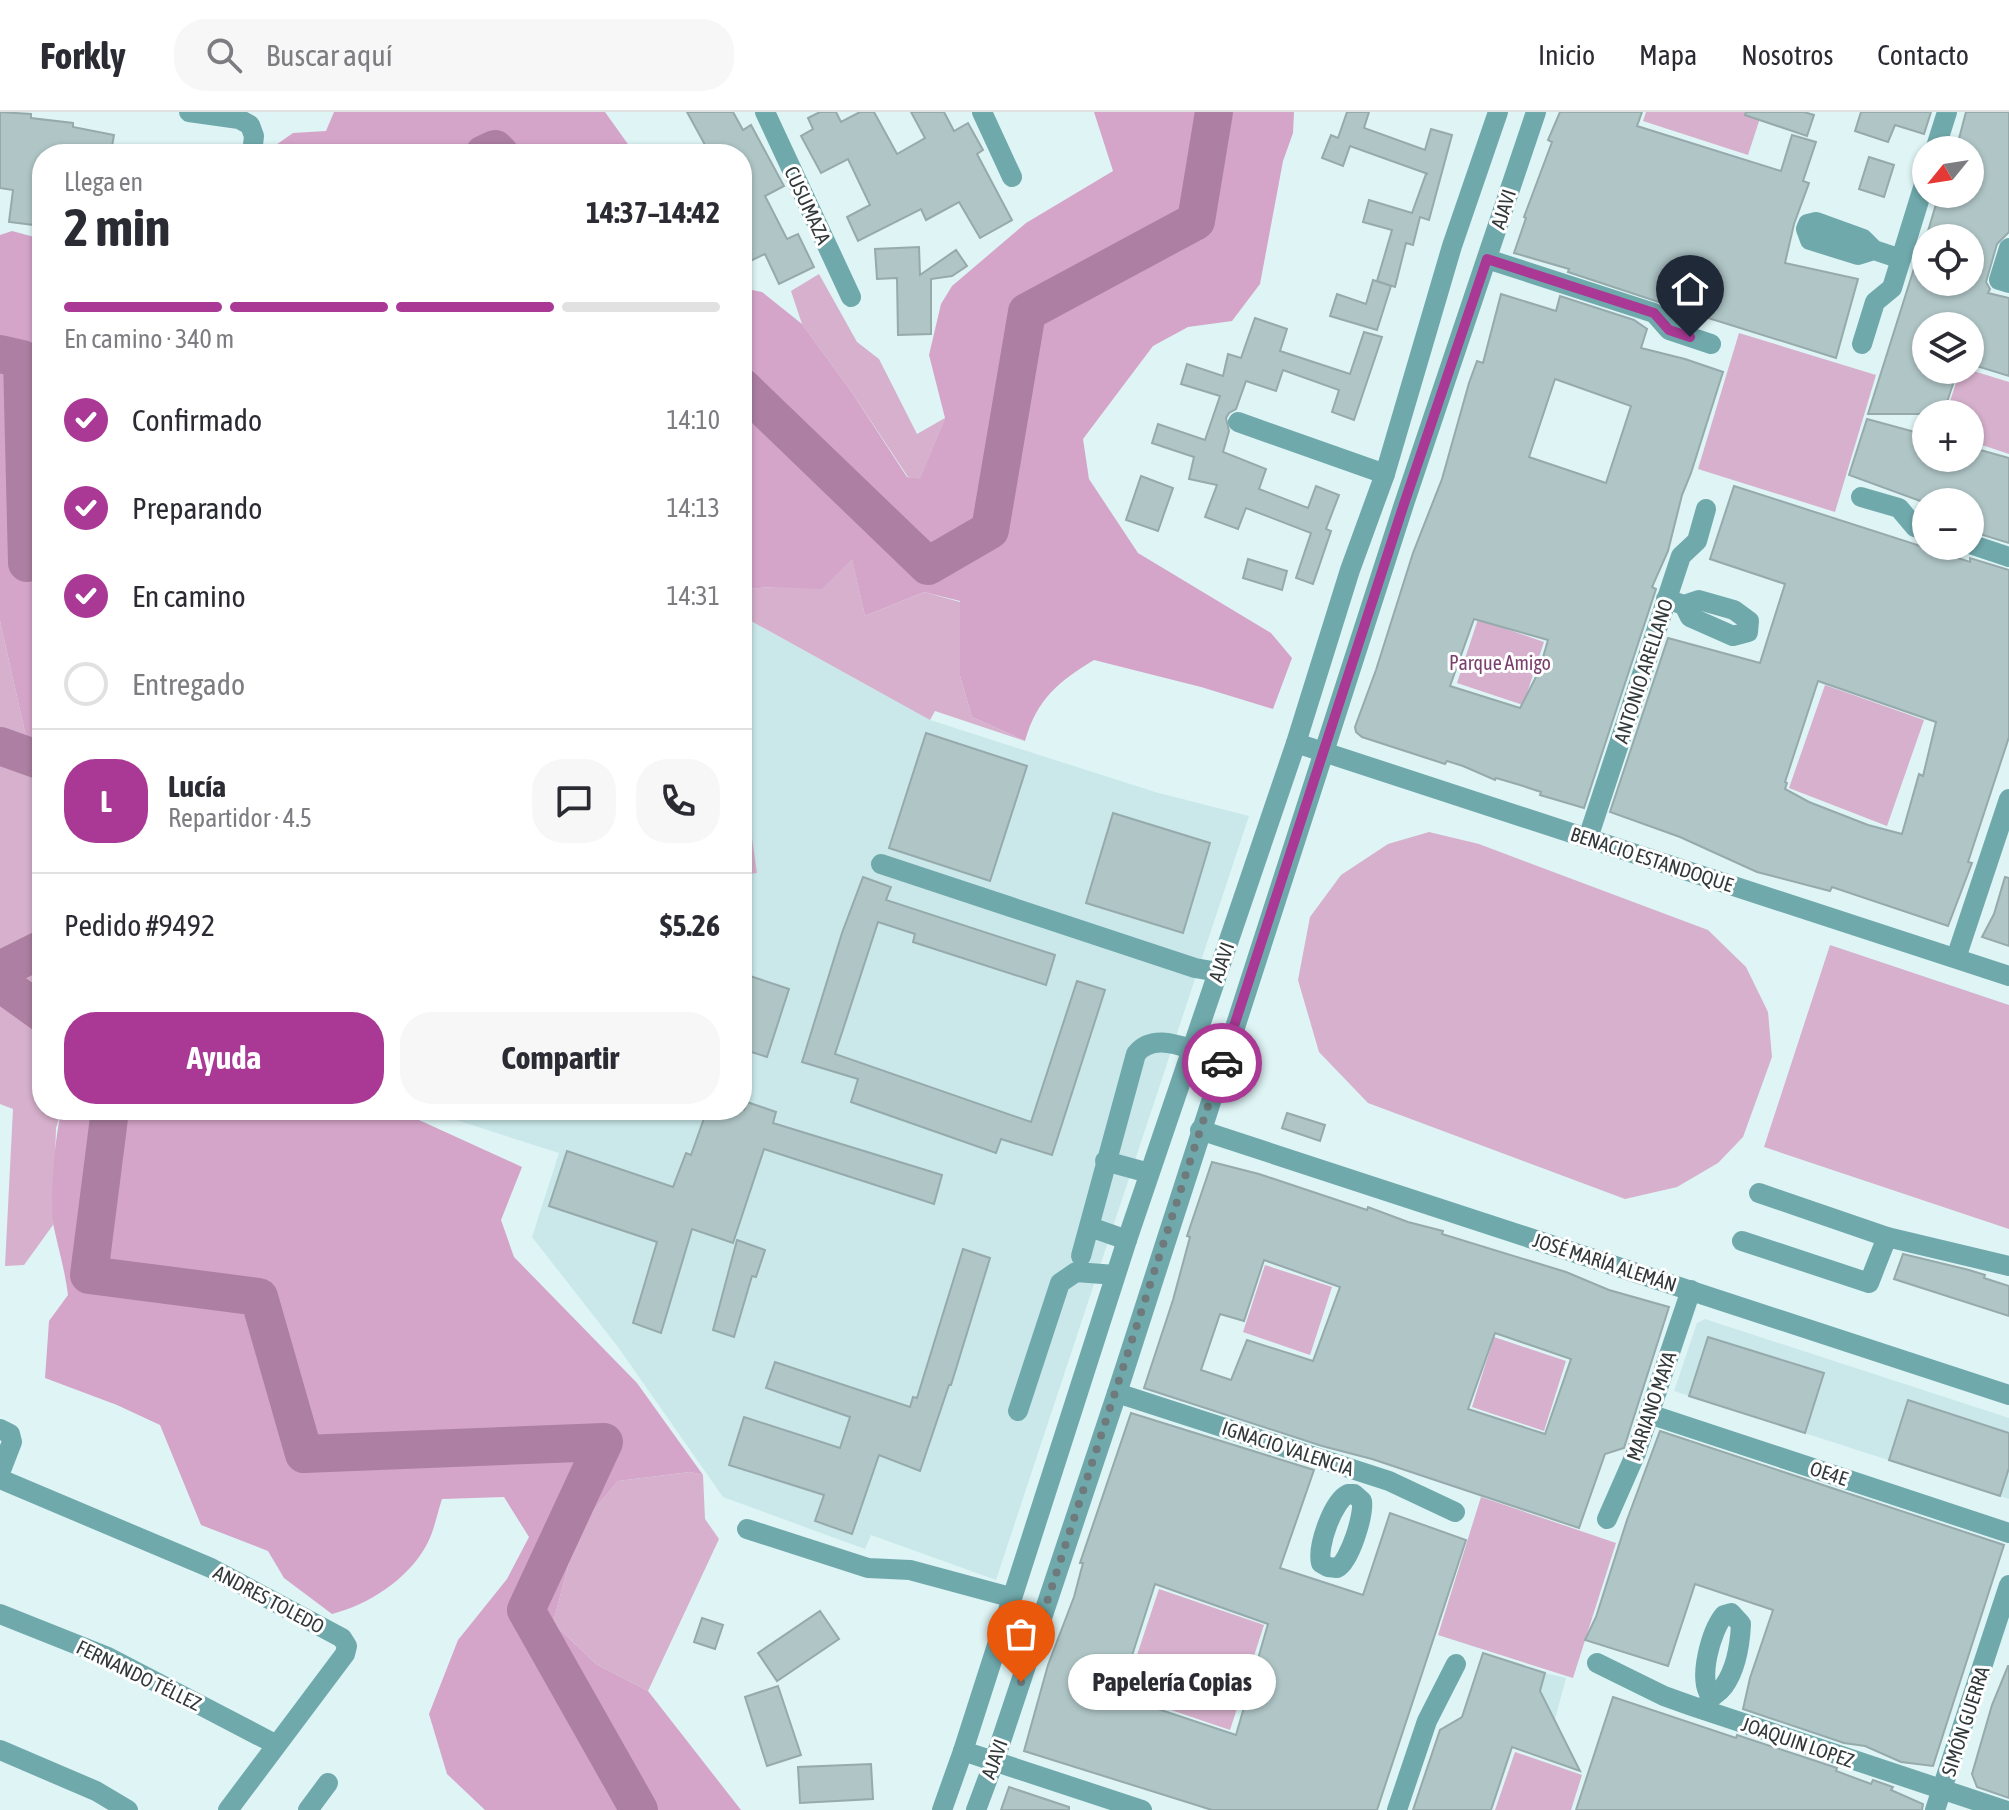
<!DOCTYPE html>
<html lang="es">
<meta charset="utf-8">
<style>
body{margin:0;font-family:"Asap Condensed",sans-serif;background:#f7f7f7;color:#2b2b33;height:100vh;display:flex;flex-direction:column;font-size:30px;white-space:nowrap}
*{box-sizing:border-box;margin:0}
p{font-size:26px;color:#7c7c81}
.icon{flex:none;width:44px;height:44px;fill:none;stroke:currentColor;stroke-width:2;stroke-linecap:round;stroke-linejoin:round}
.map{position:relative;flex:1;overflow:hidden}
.panel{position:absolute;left:32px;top:32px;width:720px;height:976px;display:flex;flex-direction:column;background:#fff;border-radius:32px;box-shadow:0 2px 6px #0004}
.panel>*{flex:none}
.needle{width:52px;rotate:240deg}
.controls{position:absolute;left:1912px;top:24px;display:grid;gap:16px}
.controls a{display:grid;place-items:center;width:72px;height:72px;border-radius:50%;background:#fff;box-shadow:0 2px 6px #0004;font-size:40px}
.pin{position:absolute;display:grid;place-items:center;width:68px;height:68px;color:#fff;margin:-82px -34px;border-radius:50% 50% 50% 0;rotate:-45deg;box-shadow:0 0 8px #0007}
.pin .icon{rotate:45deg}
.courier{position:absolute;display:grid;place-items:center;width:80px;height:80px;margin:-40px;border:6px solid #a93995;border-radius:50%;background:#fff;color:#222;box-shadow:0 2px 10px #0007}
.bubble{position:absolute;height:56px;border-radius:28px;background:#fff;box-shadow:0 2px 6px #0004;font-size:26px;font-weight:700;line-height:56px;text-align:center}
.head em{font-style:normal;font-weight:700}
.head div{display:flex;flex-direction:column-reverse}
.head{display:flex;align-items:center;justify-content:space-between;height:136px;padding:0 32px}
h1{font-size:52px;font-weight:700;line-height:60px}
.bar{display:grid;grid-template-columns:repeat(4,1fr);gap:12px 8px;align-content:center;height:96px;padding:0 32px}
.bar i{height:10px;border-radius:6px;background:#e1e1e2}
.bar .current{background:#a93995}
.bar p{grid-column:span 4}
.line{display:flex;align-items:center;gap:20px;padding:0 32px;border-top:2px solid #e1e1e2}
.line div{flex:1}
.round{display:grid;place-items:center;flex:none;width:84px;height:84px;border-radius:32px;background:#f7f7f7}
ol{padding:0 32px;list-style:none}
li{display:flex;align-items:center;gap:24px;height:88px}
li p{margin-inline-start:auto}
li .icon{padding:8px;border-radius:50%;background:#a93995;color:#fff;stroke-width:4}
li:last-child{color:#7c7c81}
li i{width:44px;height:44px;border:4px solid #e1e1e2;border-radius:50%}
.cta{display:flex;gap:16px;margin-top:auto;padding:16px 32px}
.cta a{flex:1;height:92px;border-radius:32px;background:#a93995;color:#fff;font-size:32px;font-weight:700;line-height:92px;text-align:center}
.cta a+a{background:#f7f7f7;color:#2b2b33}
header{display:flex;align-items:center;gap:48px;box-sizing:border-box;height:112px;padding:0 40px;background:#fff;border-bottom:2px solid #e1e1e2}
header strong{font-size:38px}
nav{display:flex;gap:44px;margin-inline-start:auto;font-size:28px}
.search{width:560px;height:72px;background:#f7f7f7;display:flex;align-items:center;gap:20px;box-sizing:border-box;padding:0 28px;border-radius:32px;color:#7c7c81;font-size:30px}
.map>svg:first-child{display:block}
.built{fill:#cae8ea}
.green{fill:#d6b0cc}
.forest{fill:#d5a5c9}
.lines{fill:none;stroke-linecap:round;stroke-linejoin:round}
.river{stroke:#ad7fa2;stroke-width:38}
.building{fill:#afc5c6;stroke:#96aaab;stroke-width:2;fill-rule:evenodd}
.minor{stroke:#70a9ac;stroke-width:20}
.done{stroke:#6e7a7b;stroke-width:8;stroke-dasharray:0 14.4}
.route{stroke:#a93995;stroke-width:10}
.labels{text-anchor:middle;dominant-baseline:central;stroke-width:6;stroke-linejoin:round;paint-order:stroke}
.street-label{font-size:20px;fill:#31393a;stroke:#fff}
.park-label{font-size:20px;fill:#7a3f6d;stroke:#fff}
</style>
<header>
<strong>Forkly</strong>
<div class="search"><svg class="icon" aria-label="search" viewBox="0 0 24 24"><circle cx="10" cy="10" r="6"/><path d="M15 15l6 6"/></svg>Buscar aquí</div>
<nav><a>Inicio</a><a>Mapa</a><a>Nosotros</a><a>Contacto</a></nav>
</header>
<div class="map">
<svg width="2009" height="1698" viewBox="0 0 2009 1698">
<rect width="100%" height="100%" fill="#def4f5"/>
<!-- built -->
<g class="built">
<polygon points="742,504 930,608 1155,680 1249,704 996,1468 871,1423 865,1437 723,1385 618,1235 532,1125 559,1041 425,998 742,998"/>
<polygon points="1705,1207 2009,1306 2009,1387 1674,1279 1697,1211"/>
<polygon points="1545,1561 1566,1566 1554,1611 1533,1602"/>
</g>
<!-- green -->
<g class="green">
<polygon points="1646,0 1762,0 1748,43 1643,9"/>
<polygon points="819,162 857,230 879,247 917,322 945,306 920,368 908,365 851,279 802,212 791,179"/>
<polygon points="1739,221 1876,263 1835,400 1698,357"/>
<polygon points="1960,258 1970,258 2009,270 2009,342 1970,329 1970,302 1946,302"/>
<polygon points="852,446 865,504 924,480 960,490 960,564 972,605 1025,629 935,599 930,608 742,504 742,477 775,475"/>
<polygon points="1478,507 1544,530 1523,593 1457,571"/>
<polygon points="0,509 42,696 42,998 62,998 56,1016 53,1113 24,1153 5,1154 13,997 0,992"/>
<polygon points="1825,573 1924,608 1887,714 1789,676"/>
<polygon points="742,657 757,761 742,763"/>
<polygon points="1429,720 1479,732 1708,818 1746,855 1768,900 1772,945 1743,1025 1718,1051 1677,1075 1625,1087 1368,991 1319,940 1298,868 1310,805 1341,763 1388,732"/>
<polygon points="1830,833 2009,893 2009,1117 1764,1035"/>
<polygon points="1265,1153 1332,1175 1310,1243 1243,1220"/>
<polygon points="1494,1225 1566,1249 1544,1319 1472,1295"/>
<polygon points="690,1360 703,1363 705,1407 719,1427 648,1579 596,1552 553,1511 578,1417 618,1369"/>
<polygon points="1481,1385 1616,1431 1573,1566 1438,1523"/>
<polygon points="1159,1477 1264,1513 1230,1618 1124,1582"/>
<polygon points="1515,1640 1582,1663 1571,1698 1495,1698"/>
</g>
<!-- forest -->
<g class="forest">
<polygon points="334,0 605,0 635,42 263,42 293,21 326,19"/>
<path d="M 1094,0 L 1294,0 L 1293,21 L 1283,49 L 1260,172 L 1232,209 L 1188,215 L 1153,234 L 1083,327 L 1089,367 L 1138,441 L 1271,521 L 1292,546 L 1273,597 L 1201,575 L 1094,548 C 1058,570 1037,587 1025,629 L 972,605 L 960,564 L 960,489 L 924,480 L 865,504 L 852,447 L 822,477 L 775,475 L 742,477 L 742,176 L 762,180 L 802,212 L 851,279 L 907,365 L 920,367 L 945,306 L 929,243 L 941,192 L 952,174 L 1026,111 L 1113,59 Z"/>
<polygon points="12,119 42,127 42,696 0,509 0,123"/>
<path d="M 62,998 L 397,998 L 522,1055 L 501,1108 L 514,1145 L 637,1271 L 703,1363 L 690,1360 L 618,1369 L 578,1417 L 553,1511 L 596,1552 L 648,1579 L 741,1698 L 485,1698 L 447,1662 L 429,1602 L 458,1528 L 507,1467 L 529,1425 L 504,1385 L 442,1387 C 437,1402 434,1420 426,1434 C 408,1467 368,1493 332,1502 L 284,1466 L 268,1439 L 201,1413 L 160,1313 L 117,1293 L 45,1266 L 49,1209 L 68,1183 C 65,1159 59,1139 54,1116 C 49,1094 55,1019 62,998 Z"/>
</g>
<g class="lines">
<!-- river -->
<g class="river">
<polyline points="484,42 495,37 500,42"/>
<polyline points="0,242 22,247 27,451"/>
<polyline points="742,275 928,454 990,418 1027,200 1196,109 1214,0"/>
<polyline points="0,634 42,649"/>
<polyline points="0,858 42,837"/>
<polyline points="0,871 42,901"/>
<polyline points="110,998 89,1163 259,1185 304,1342 604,1330 526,1498 639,1698"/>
</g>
</g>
<!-- building -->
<g class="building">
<polygon points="0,0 31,2 31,6 73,11 73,15 114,23 111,40 107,39 106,42 42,42 42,114 9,110 13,78 0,76"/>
<polygon points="687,0 733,0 743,18 751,13 784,74 765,84 787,127 798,122 814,155 779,172 765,142 742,153 742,42 710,42"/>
<polygon points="820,0 836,0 841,10 860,0 874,0 897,42 925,26 911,0 944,0 954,19 968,11 983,38 977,42 1012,108 980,126 959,90 926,108 921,97 858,129 847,105 870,93 848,47 821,61 801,24 813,17 808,6"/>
<polygon points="1347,0 1369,0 1364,16 1425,38 1431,17 1452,23 1429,108 1420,105 1413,133 1406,131 1395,175 1377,169 1392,118 1363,110 1369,88 1412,101 1426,62 1428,62 1350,34 1343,54 1322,46 1331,23 1338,26"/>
<polygon points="1560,0 1642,0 1637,14 1781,59 1792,23 1816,30 1803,69 1809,71 1794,112 1785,151 1858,167 1836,246 1686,199 1568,160 1569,157 1514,141 1526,106 1524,105 1552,30 1548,28"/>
<polygon points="1746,0 1804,0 1814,3 1807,24 1745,3"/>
<polygon points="1861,0 1931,0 1924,22 1895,13 1888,30 1855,19"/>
<polygon points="1966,0 2009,0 2009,120 1997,132 1986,170 1990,177 1988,181 2009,186 2009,264 1970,252 1970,214 1926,214 1926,234 1920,251 1924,252 1922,258 1941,258 1956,263 1943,302 1868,302 1923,128 1926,128 1926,170 1970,170 1970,139 1974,126 1926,126 1939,82 1970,82 1970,38 1956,38"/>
<polygon points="1869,45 1894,53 1884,85 1859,77"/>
<polygon points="919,135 920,163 956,138 967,154 952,164 931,167 931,222 898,223 897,166 877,167 875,137"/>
<polygon points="1373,168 1391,174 1377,218 1330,204 1337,182 1366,192"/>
<path d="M 1501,182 L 1556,199 L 1560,184 L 1634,208 L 1647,217 L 1641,236 L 1685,247 L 1723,260 L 1691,361 L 1682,383 L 1668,439 L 1652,475 L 1656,477 L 1584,696 L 1540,683 L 1541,680 L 1520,673 L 1496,666 L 1495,668 L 1463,654 L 1447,649 L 1445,652 L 1362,625 L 1356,620 L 1355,615 L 1376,558 L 1413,441 L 1442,367 L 1469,271 L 1477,249 L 1483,251 ZM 1555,267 L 1631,294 L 1606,371 L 1529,345 ZM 1474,507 L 1548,528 L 1539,559 L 1520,596 L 1450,574 Z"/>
<polygon points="1255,206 1287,217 1280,239 1350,262 1364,220 1382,225 1354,308 1332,300 1339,278 1283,258 1276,279 1246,269 1236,297 1229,301 1226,306 1229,319 1223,340 1266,357 1259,377 1308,396 1316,374 1339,383 1326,417 1331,419 1313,472 1296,466 1311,421 1246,396 1238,417 1205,405 1217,373 1189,367 1194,345 1152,331 1158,312 1205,328 1220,284 1181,272 1187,252 1223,264 1228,242 1241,246"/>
<polygon points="1867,307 1926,323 1926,346 1970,346 1970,335 2009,346 2009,431 1970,419 1970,390 1923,390 1849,363"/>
<polygon points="1141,364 1173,376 1158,419 1126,408"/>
<path d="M 1734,374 L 1970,450 L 1970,446 L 2009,458 L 2009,625 L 1968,750 L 1972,751 L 1948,814 L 1832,775 L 1830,779 L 1757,760 L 1680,725 L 1610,700 L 1668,526 L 1760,551 L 1785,472 L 1710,447 ZM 1818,569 L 1936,610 L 1923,664 L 1919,662 L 1902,722 L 1868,713 L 1809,690 L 1785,677 L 1787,671 L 1785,670 Z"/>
<polygon points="1248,447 1287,459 1282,478 1243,466"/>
<polygon points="926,621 1027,654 990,769 889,736"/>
<polygon points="1113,701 1210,731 1183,821 1086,791"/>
<polygon points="863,765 891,775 886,788 1055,843 1046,873 913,830 915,822 878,810 835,942 1031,1010 1077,869 1105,878 1052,1043 1001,1027 996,1041 851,990 858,967 802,950 842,821"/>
<polygon points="2005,765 2009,766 2009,834 1982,825 1994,802"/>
<polygon points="750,864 789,877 767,945 742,937 742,889"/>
<polygon points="747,990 776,1000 773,1011 942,1063 934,1092 764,1037 733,1131 692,1117 661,1221 633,1211 657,1130 549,1094 567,1039 673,1075 686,1041 691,1043 707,998 744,998"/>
<polygon points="1287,1001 1325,1013 1320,1029 1282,1016"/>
<path d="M 1212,1050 L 1259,1062 L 1367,1098 L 1368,1095 L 1408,1110 L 1443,1119 L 1442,1122 L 1566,1160 L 1609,1178 L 1669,1195 L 1624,1336 L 1605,1342 L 1579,1416 L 1372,1347 L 1322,1334 L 1144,1276 L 1173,1188 L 1190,1125 L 1187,1124 ZM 1264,1148 L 1340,1175 L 1313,1249 L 1247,1228 L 1231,1268 L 1201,1258 L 1220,1202 L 1244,1209 ZM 1495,1221 L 1571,1247 L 1545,1322 L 1468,1297 Z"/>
<polygon points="737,1128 765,1138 756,1165 752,1164 734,1225 713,1218"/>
<polygon points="963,1137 990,1146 951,1273 949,1273 920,1359 879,1343 852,1422 815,1409 824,1383 729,1353 744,1305 840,1336 850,1305 766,1276 775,1250 910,1295 913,1285 917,1286"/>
<polygon points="1903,1142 1969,1158 1985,1163 1984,1166 2009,1174 2009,1204 1894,1167"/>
<polygon points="1708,1225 1824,1261 1805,1321 1689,1284"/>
<polygon points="1908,1288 2009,1321 2009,1356 2000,1384 1889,1348"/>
<path d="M 1131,1301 L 1314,1358 L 1280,1456 L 1363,1483 L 1390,1401 L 1466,1428 L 1377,1698 L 1212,1698 L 1024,1639 L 1048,1553 L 1074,1485 L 1083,1451 L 1080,1451 ZM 1155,1472 L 1268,1512 L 1236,1623 L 1119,1584 Z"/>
<polygon points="1660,1319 2004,1433 1933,1654 1901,1650 1865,1634 1844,1631 1743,1597 1750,1566 1773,1498 1695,1472 1668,1554 1585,1528 1596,1505 1627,1408"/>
<polygon points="820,1499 839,1527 777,1569 758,1541"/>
<polygon points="702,1506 723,1513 715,1537 694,1530"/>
<polygon points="1483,1541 1545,1561 1540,1579 1580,1659 1512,1635 1491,1698 1413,1698 1440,1618 1462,1605"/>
<polygon points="2008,1554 2009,1554 2009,1686 1977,1675 1972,1662 1992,1593"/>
<polygon points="778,1574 801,1643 767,1654 745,1585"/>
<polygon points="1613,1585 1736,1626 1737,1623 1837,1656 1836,1659 1871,1672 1873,1668 1893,1675 1891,1678 1923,1692 1922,1698 1576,1698"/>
<polygon points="871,1652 873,1687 800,1691 798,1655"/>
<polygon points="1009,1675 1069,1695 1069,1698 1001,1698"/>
</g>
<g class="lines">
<!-- minor -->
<g class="minor">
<polyline points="189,0 239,7 250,13 254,24 252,42"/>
<polyline points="765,0 851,185"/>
<polyline points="982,0 1012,65"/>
<polyline points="1935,38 1947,0"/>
<polyline points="2009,136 1999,168 2009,171"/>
<polyline points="1874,138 1858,143 1810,128 1806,117 1808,112 1816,110 1863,127 1874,138 1901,147"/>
<polyline points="1487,147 1654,201 1669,218 1711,232"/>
<polyline points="1862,232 1875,190 1892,176 1926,66"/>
<polyline points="1238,310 1385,362"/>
<polyline points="1861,385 1899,396 1915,415 1926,418"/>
<polyline points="1970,432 2009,445"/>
<polyline points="1666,487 1684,493 1699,488 1734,498 1749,509 1748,520 1733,524 1690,505 1684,493"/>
<polyline points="1296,631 2009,864"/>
<polyline points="1588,726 1681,444 1697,429 1706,397"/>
<polyline points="881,752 1195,856 1218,860"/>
<polyline points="1956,846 2009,687"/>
<polyline points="1200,1018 2009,1283"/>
<polyline points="1105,1049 1149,1061"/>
<polyline points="1759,1081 1887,1125"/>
<polyline points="1090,1115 1127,1128"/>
<polyline points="1742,1129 1869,1171 1887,1125 2009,1154"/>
<path d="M 1081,1144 L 1136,942 C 1150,924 1173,931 1191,937"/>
<polyline points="1117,1281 1389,1369 1455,1400"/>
<polyline points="1018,1299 1060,1171 1076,1160 1115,1163"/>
<polyline points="1649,1302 2009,1421"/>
<polyline points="0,1317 10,1322 12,1330 0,1361"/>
<polyline points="0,1367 211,1456 342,1526 347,1534 345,1542 228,1698"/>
<path d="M 1348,1382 L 1354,1382 L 1362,1389 C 1364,1403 1350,1449 1337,1456 L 1328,1455 L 1321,1451 C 1317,1434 1333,1389 1348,1382 Z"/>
<polyline points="1607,1407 1636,1341 1691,1178"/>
<polyline points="747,1417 868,1456 910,1458 1010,1485"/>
<polyline points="0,1502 108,1545 275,1632"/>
<polyline points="1597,1551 1664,1584 1692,1594 2004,1698"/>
<path d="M 1705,1598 C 1711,1580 1715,1586 1724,1574 C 1736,1557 1740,1533 1741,1512 L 1731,1501 L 1724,1503 C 1711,1519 1698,1566 1710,1583"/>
<polyline points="0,1638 96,1679 128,1698"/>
<polyline points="963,1639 1142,1698"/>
<polyline points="308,1698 328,1671"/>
<polyline points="942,1698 963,1639 1127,1128 1296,631 1350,458 1385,362 1452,134 1498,0"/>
<polyline points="976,1698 994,1650 1117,1281 1404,392 1536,0"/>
<polyline points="1397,1698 1427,1609 1456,1552"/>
<polyline points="1935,1698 2009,1473"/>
</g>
</g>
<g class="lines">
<!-- done -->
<polyline class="done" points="1021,1570 1222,951"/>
<!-- route -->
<polyline class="route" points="1222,951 1404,392 1487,147 1654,201 1669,218 1690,225"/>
</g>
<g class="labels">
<!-- street labels -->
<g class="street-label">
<text transform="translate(808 93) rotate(65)">CUSUMAZA</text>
<text transform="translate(1503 97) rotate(-72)">AJAVI</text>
<text transform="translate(1643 559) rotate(-72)">ANTONIO ARELLANO</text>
<text transform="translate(1652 747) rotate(18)">BENACIO ESTANDOQUE</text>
<text transform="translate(1221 850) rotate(-71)">AJAVI</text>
<text transform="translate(1605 1150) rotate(18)">JOSÉ MARÍA ALEMÁN</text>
<text transform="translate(1651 1294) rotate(-71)">MARIANO MAYA</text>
<text transform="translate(1288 1336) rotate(18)">IGNACIO VALENCIA</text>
<text transform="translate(1829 1361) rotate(18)">OE4E</text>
<text transform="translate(269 1487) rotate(28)">ANDRES TOLEDO</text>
<text transform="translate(139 1563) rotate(26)">FERNANDO TÉLLEZ</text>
<text transform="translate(1965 1609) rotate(-72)">SIMÓN GUERRA</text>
<text transform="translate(1798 1630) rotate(19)">JOAQUIN LOPEZ</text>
<text transform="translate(994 1647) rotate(-70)">AJAVI</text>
</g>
<!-- park labels -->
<g class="park-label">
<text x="1500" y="550">Parque Amigo</text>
</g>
</g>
</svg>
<div class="controls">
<a><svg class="needle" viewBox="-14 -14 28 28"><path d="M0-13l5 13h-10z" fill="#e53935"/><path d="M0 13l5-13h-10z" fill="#7c7c81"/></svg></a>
<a><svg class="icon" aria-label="locate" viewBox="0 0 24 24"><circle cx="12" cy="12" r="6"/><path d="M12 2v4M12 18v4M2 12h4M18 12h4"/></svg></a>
<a><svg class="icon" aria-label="layers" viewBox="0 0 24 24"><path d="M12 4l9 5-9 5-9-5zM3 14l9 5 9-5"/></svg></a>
<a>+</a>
<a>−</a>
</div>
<div class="pin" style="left:1021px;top:1570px;background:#ea580c"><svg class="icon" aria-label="bag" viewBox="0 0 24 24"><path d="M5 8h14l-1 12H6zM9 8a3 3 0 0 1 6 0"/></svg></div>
<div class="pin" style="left:1690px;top:225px;background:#1f2937"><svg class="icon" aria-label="home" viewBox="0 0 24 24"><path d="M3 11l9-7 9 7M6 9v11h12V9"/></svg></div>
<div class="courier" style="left:1222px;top:951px"><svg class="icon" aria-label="car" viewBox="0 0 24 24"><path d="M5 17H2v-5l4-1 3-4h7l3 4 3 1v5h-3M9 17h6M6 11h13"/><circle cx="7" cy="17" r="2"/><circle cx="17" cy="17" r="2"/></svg></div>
<div class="bubble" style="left:1068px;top:1542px;width:208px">Papelería Copias</div>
<section class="panel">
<div class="head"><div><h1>2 min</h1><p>Llega en</p></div><em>14:37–14:42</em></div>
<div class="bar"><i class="current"></i><i class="current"></i><i class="current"></i><i></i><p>En camino · 340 m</p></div>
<ol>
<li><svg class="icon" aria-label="check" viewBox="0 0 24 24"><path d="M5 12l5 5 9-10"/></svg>Confirmado<p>14:10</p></li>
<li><svg class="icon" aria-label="check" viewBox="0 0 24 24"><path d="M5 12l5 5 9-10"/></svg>Preparando<p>14:13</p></li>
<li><svg class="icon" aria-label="check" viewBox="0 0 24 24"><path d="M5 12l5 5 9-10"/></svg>En camino<p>14:31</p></li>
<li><i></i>Entregado</li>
</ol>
<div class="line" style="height:144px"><b class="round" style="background:#a93995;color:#fff">L</b><div><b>Lucía</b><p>Repartidor · 4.5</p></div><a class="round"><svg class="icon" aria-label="chat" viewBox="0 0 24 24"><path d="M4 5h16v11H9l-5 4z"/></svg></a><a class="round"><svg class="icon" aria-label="phone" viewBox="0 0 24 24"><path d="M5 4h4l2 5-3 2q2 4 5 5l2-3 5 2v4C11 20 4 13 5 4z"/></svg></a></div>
<div class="line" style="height:104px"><div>Pedido #9492</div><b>$5.26</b></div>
<div class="cta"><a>Ayuda</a><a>Compartir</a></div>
</section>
</div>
